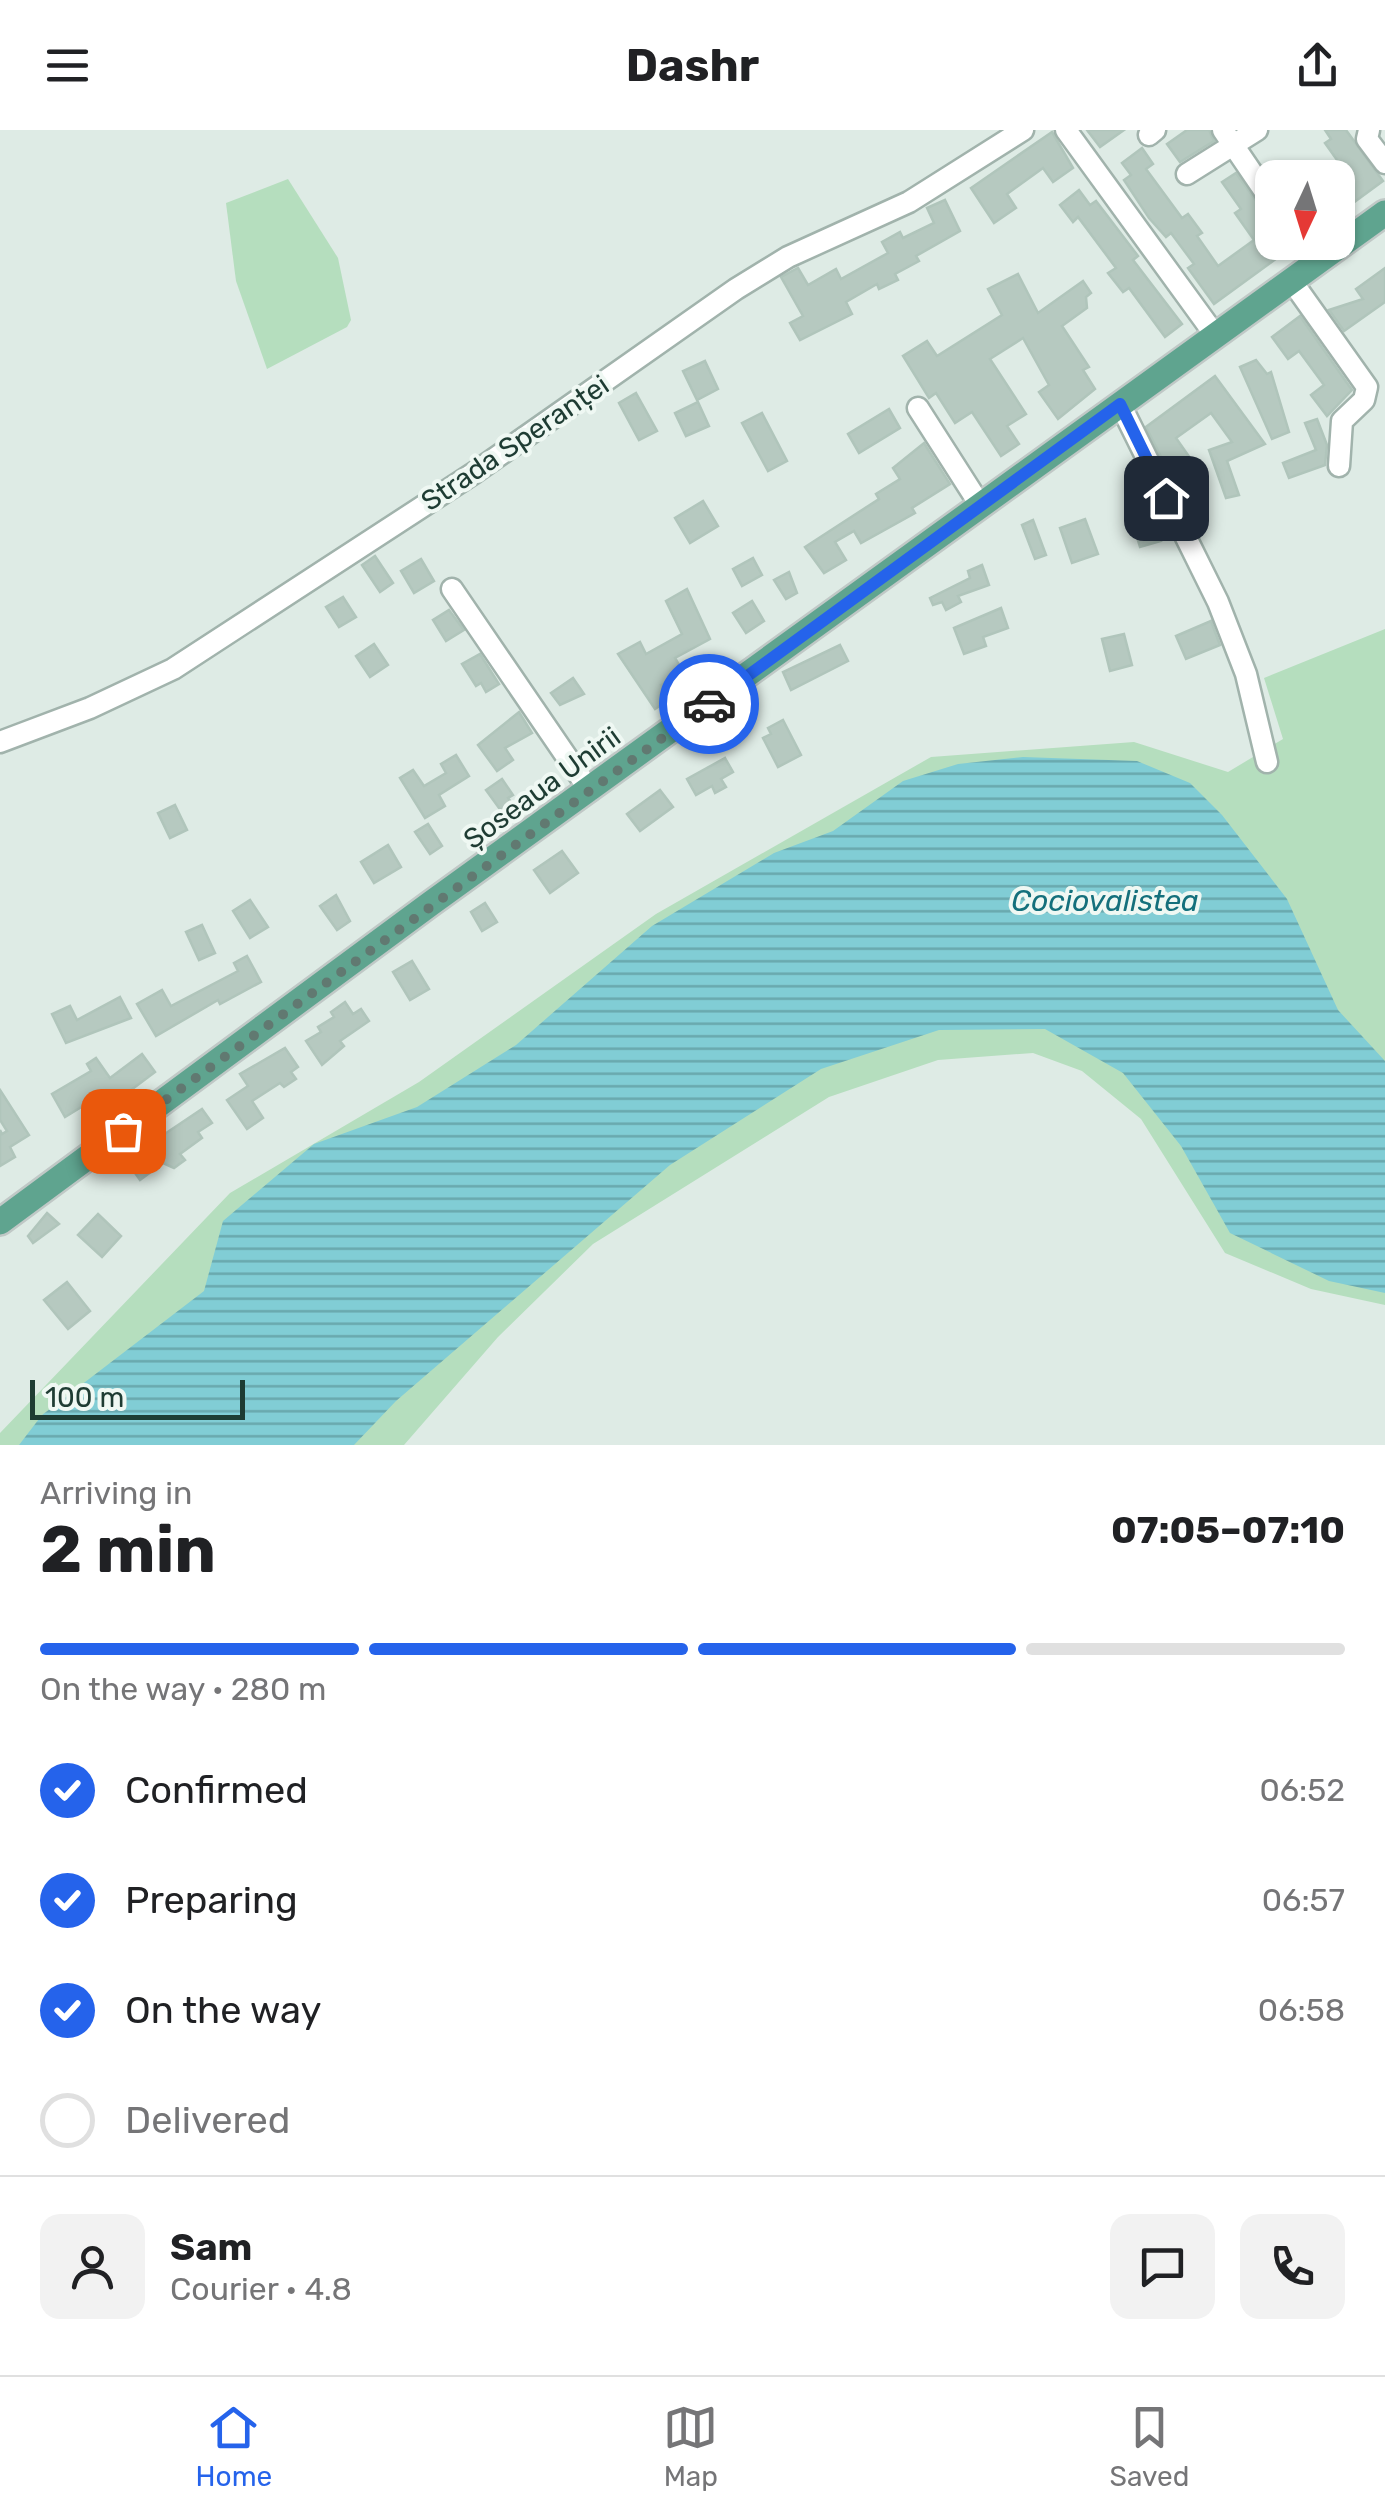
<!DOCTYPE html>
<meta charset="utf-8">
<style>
body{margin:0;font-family:Rubik,sans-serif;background:#f2f2f2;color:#202124;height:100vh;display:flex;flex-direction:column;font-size:38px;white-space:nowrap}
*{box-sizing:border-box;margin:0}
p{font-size:32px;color:#757577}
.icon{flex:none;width:55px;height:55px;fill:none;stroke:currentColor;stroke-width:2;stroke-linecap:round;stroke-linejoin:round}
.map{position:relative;height:1315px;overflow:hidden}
.sheet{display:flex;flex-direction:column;background:#fff;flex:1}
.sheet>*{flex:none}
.needle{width:65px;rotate:184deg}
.buttons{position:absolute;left:1255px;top:30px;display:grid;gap:20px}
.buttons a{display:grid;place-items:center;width:100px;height:100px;border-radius:20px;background:#fff;box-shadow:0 2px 8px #0004;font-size:50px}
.scale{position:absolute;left:30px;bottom:25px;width:215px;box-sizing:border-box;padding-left:10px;border:5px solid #1e3c33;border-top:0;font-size:28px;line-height:35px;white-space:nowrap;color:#1e3c33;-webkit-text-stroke:8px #eff8f3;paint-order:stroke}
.pin{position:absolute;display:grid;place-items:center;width:85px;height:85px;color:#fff;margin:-42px;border-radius:20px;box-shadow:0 5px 15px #0006}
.courier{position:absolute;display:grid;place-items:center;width:100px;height:100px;margin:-50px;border:8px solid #2563eb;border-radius:50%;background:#fff;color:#222;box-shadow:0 2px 12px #0007}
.overview em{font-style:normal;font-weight:700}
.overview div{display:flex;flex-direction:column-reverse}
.overview{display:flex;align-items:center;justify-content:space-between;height:170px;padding:0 40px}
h1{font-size:65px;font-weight:700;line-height:75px}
.bar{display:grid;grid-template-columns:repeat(4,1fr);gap:15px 10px;align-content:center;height:120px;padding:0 40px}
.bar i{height:12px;border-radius:8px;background:#e0e0e0}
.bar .on{background:#2563eb}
.bar p{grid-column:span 4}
.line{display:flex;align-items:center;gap:25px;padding:0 40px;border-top:2px solid #e0e0e0}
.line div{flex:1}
.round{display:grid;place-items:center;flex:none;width:105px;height:105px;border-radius:20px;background:#f2f2f2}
ol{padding:0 40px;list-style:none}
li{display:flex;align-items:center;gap:30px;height:110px}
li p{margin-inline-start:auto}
li .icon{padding:10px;border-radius:50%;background:#2563eb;color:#fff;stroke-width:4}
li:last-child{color:#757577}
li i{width:55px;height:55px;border:5px solid #e0e0e0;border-radius:50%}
header{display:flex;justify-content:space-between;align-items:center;height:130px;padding:0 40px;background:#fff;font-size:45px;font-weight:700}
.menu{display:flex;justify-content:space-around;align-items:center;height:140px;border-top:2px solid #e0e0e0;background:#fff;font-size:28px;color:#757577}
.menu a{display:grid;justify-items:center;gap:5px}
.menu .on{color:#2563eb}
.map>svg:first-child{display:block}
.grass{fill:#b5debe}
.water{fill:url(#water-rules)}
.building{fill:#b6c9c0;stroke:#b0c5bb;stroke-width:2.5}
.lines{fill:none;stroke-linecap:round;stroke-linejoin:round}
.minor-casing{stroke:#a1b3ac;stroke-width:25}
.major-casing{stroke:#c0c8c6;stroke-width:30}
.minor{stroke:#fff;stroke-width:20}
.major{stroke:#5fa48f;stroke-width:25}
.done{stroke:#617971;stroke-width:10;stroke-dasharray:0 18}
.route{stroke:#2563eb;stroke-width:12}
.labels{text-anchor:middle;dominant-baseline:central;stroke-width:8;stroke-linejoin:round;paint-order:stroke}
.street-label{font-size:28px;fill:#1e3c33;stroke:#eff8f3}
.water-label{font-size:30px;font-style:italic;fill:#14707c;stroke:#eff8f3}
</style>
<header><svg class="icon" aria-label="menu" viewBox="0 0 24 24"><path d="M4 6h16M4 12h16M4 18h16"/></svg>Dashr<svg class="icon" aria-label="share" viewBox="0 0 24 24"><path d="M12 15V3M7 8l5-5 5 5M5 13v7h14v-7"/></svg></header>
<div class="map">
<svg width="1385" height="1315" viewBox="0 0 1385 1315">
<defs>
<pattern id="water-rules" width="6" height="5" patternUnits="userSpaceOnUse" patternTransform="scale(2.5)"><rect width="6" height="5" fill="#81cdd5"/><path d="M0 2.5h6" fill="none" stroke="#69a8ad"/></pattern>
</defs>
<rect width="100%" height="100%" fill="#deebe5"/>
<!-- grass -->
<g class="grass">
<polygon points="288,49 338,128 351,190 347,197 267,239 236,151 226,73"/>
<polygon points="1385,499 1385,1175 1311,1159 1225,1123 1141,989 1082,941 1033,923 938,930 829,967 593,1114 498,1207 404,1315 0,1315 0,1303 230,1063 419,952 656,784 931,627 1134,612 1228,642 1283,609 1264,548"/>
</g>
<!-- water -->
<polygon class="water" points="1023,627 1137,631 1190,653 1222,685 1287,769 1338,880 1385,931 1385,1163 1329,1151 1230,1103 1181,1016 1123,943 1045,899 939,900 821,939 670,1035 396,1271 354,1315 19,1315 42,1285 204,1161 223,1091 314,1014 417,977 516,915 652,796 774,723 833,701 903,651 958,634"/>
<!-- building -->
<g class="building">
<polygon points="1087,0 1124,0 1100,17"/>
<polygon points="1187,0 1209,0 1214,11 1180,32 1167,14"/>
<polygon points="1325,0 1346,0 1383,51 1338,84 1338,51 1347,44 1325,13 1331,9"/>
<polygon points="1052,2 1073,38 1053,52 1043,38 1007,64 1016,78 994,93 971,58"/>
<polygon points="1142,18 1153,34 1146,39 1182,88 1188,84 1202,103 1197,106 1218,136 1254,110 1235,83 1241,79 1222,52 1236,43 1272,93 1272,112 1285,112 1288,120 1214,174 1188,138 1194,134 1171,103 1166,107 1149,88 1124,50 1131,45 1122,33"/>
<polygon points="1079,60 1090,75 1096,71 1138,126 1133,130 1182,194 1165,207 1129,158 1123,162 1108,143 1116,138 1078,87 1073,92 1060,75"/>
<polygon points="945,70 960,101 916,126 919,131 895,144 898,150 879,159 877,154 846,172 852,184 800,210 790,193 803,186 781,147 798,138 808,155 836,139 841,149 888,123 882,112 900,102 903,108 934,93 927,78"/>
<polygon points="1385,138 1385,172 1344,201 1329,180 1363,169 1356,159"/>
<polygon points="1018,144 1038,183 1083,151 1091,163 1086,167 1087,178 1062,196 1089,237 1083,240 1095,259 1058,289 1039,262 1049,255 1023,208 990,229 1026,284 1007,296 1019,314 1001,326 972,282 955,293 936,263 929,268 903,226 927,211 937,226 1002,185 988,159"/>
<polygon points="1300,186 1352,260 1327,286 1311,265 1324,255 1299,221 1288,229 1272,207"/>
<polygon points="1256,230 1267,244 1271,242 1289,302 1272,309 1240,237"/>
<polygon points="705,231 718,259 697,270 683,241"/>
<polygon points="1215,246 1265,314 1227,331 1239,365 1226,368 1209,320 1232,312 1211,283 1176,308 1197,338 1190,343 1207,366 1188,380 1146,297"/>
<polygon points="636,263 657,301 639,310 619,273"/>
<polygon points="698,272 709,296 686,306 675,283"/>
<polygon points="889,279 900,298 859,323 848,304"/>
<polygon points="762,283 787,331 768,341 742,293"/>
<polygon points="1317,289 1327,315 1325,335 1289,348 1283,333 1316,320 1305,293"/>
<polygon points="924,313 950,354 912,378 915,383 861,413 854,401 835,412 846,430 824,443 805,417 879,369 876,364 900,349 893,338"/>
<polygon points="703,371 718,396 690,413 675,388"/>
<polygon points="1085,389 1098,424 1072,433 1060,398"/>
<polygon points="1033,390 1046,425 1035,429 1022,395"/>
<polygon points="1155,391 1161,411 1140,417 1134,397"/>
<polygon points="375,426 393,453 380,462 362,435"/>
<polygon points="753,428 762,445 742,456 733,439"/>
<polygon points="421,429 434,451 414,463 401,441"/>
<polygon points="982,435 989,455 958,466 961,472 946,480 942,472 933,475 930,468 970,448 968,441"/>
<polygon points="789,442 797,463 786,469 774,450"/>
<polygon points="687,459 710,509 675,528 684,543 661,555 670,569 655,579 618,524 640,512 646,524 682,504 666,471"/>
<polygon points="343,467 356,487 339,497 326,477"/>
<polygon points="752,471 764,491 746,503 733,483"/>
<polygon points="1001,478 1008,498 983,507 986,516 964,524 954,498"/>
<polygon points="449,480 464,500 446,511 433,490"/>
<polygon points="1211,491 1220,515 1186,529 1176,506"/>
<polygon points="1124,504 1132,535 1110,541 1102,509"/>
<polygon points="374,514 388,535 370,547 356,526"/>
<polygon points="840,515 848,531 791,560 783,542"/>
<polygon points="480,524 499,554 486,562 481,553 476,556 462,534"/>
<polygon points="573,548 584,564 560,575 551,563"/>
<polygon points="519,582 532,603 505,618 513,630 497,641 478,615"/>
<polygon points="783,590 801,625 778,637 763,608 771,604 768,598"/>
<polygon points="456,625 469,646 439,665 445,676 425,688 400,648 413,640 424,656 446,643 441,634"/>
<polygon points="725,628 733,642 721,649 726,657 715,663 712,656 696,665 687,649"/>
<polygon points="502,649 513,665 508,668 513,675 502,682 486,660"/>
<polygon points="660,660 673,677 640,701 627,684"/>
<polygon points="175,675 187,700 170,708 158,683"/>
<polygon points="428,694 442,716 430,724 415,702"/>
<polygon points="388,715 401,737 374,753 361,732"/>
<polygon points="562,721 578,743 550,763 534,740"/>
<polygon points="336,765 350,791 337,800 320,776"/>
<polygon points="250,770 268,797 250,808 233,781"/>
<polygon points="485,773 497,792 482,801 471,782"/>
<polygon points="202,795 215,823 199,830 186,802"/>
<polygon points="247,826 261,852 220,874 218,870 156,906 137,874 162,860 171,876 238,841 234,833"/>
<polygon points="412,831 429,859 410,870 393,842"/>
<polygon points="120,867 131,888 66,913 52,884 70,876 77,890"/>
<polygon points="345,872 353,884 361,879 369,891 340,911 344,916 322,935 306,911 321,902 318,897 334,887 331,882"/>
<polygon points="285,918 298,937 291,942 296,949 284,957 280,953 252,971 263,988 247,999 227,970 248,956 240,944"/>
<polygon points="142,924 155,942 123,966 127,971 108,985 96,968 65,987 52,964 91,941 87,934 96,928 110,948"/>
<polygon points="0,960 29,1005 10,1017 15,1027 0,1036 0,1000 2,1004 7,1001 0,990"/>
<polygon points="202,979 212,993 198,1002 202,1008 180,1024 185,1030 174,1038 163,1033 140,1050 126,1030"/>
<polygon points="47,1083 59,1094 33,1113 28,1106"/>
<polygon points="98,1084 121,1106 102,1127 78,1105"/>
<polygon points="67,1152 90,1181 68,1199 44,1170"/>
</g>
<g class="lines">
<!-- minor casing -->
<g class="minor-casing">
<g id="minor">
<polyline points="1066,0 1215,205"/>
<polyline points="1223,0 1272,72"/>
<polyline points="1369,0 1367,9 1385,33"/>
<polyline points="1149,5 1155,0"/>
<polyline points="1187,44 1257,0"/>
<polyline points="1299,112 1314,132"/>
<polyline points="1291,150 1367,257 1364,270 1342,291 1339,336"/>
<polyline points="1120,274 1218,472 1246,544 1267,632"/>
<polyline points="918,278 980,375"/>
<polyline points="452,459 590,661"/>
<polyline points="0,612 90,578 173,539 474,343 736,159 788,127 909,72 1023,0"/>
</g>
</g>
<!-- major casing -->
<g class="major-casing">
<polyline id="major" points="0,1092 430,774 1385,83"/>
</g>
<!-- minor -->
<use href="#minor" class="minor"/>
<!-- major -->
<use href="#major" class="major"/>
</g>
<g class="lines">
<!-- done -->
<polyline class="done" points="123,1001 709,574"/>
<!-- route -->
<polyline class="route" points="709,574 1120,274 1166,368"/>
</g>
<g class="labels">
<!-- street labels -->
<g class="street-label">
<text transform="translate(515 313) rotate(-34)">Strada Speranței</text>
<text transform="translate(542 658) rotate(-36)">Șoseaua Unirii</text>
</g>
<!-- water labels -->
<g class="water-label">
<text x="1105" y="771">Cociovalistea</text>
</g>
</g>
</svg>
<div class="buttons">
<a><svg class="needle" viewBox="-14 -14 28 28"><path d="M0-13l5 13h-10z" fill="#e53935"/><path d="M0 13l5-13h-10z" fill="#757577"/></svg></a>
</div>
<div class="scale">100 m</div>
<div class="pin" style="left:123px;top:1001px;background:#ea580c"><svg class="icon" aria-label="bag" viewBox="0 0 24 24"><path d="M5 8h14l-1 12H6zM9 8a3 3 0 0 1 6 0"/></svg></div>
<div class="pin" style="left:1166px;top:368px;background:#1f2937"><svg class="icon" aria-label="home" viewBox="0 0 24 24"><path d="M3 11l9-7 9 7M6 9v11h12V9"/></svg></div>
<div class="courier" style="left:709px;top:574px"><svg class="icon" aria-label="car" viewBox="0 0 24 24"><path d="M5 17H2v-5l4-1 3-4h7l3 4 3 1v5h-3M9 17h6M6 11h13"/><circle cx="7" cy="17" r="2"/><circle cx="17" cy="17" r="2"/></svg></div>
</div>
<section class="sheet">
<div class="overview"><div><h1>2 min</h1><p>Arriving in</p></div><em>07:05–07:10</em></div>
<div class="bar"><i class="on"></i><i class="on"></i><i class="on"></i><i></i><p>On the way · 280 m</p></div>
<ol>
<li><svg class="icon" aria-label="check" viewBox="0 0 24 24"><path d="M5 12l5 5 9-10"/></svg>Confirmed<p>06:52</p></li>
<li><svg class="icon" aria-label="check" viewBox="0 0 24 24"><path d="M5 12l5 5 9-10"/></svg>Preparing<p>06:57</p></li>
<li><svg class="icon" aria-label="check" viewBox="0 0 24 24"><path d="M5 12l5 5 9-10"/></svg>On the way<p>06:58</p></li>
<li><i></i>Delivered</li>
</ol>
<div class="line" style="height:180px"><a class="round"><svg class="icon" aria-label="person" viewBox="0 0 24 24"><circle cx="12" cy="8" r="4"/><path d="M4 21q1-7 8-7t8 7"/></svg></a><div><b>Sam</b><p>Courier · 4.8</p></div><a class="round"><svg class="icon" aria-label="chat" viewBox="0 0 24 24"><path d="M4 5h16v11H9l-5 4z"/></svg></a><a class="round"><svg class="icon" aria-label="phone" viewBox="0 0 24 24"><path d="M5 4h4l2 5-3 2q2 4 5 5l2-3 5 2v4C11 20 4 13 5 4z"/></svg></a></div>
</section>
<nav class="menu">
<a class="on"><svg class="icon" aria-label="home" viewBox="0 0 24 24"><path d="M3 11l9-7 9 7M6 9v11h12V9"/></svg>Home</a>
<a><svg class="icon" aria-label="map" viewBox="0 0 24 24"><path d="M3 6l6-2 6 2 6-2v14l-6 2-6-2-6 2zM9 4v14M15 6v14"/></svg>Map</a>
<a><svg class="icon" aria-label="saved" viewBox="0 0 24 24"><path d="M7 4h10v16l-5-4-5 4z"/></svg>Saved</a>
</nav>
